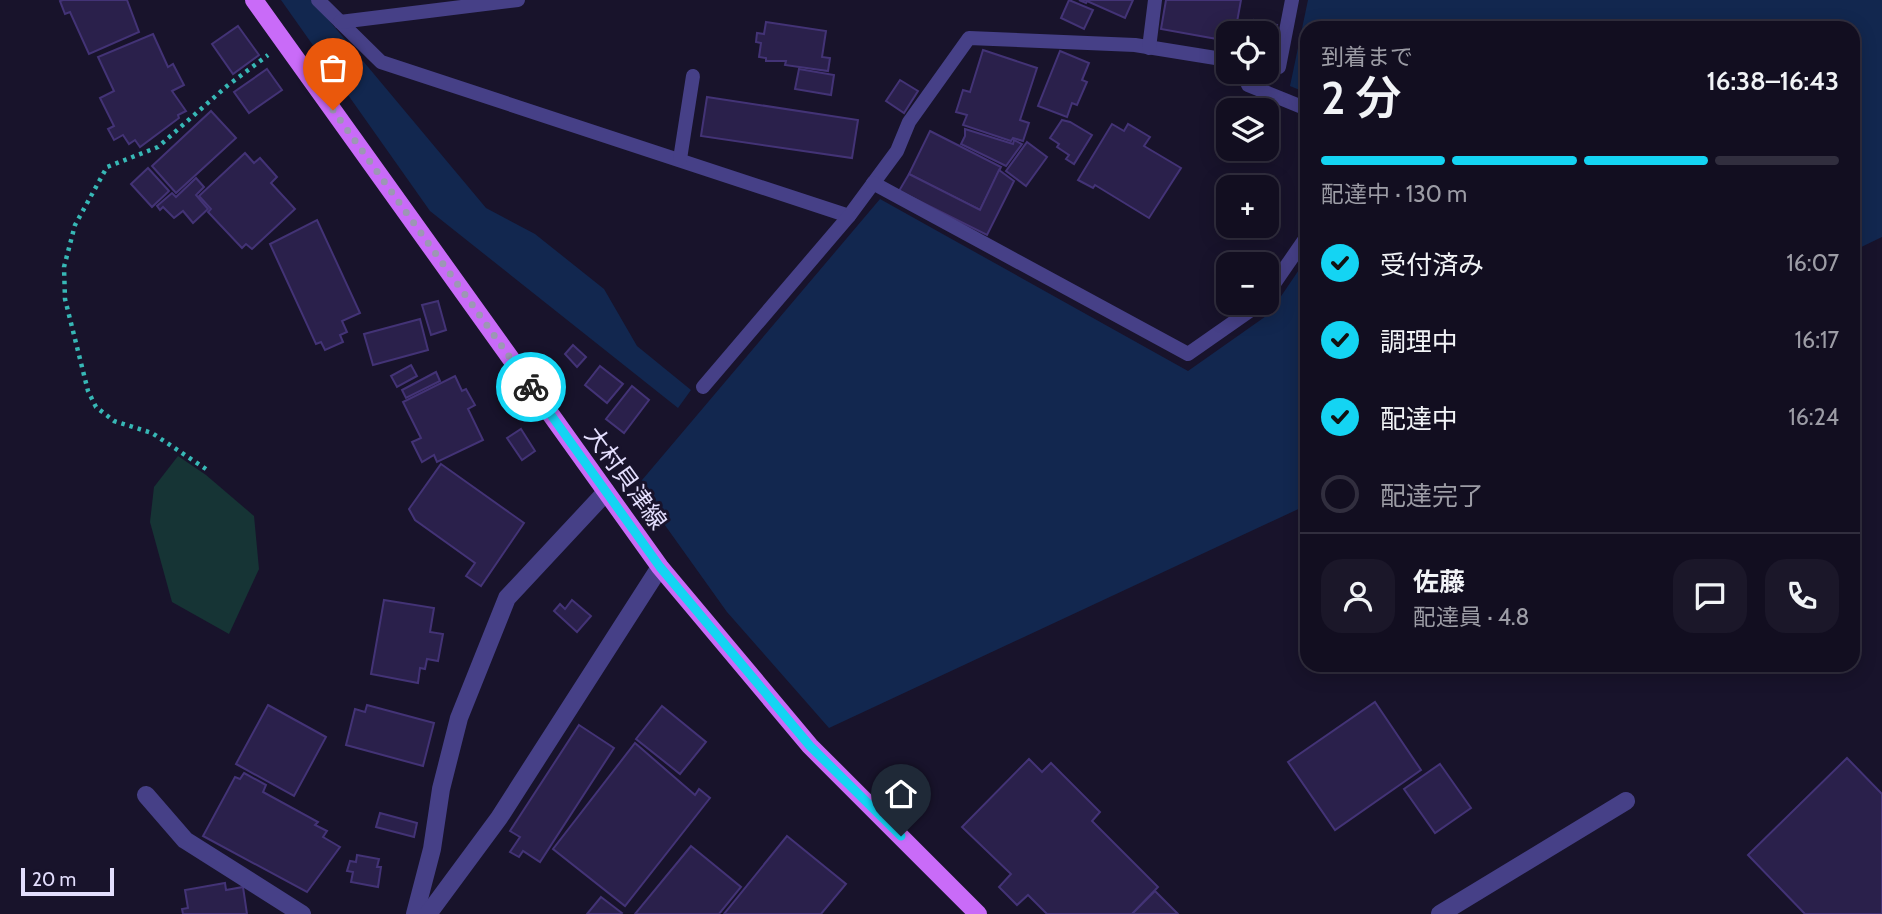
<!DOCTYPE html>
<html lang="ja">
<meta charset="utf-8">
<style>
body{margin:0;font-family:Cabin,"Noto Sans JP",sans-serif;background:#1b1729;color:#f1f3f6;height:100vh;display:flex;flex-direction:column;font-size:26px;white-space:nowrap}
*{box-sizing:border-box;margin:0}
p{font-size:23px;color:#9c9ca5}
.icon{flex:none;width:38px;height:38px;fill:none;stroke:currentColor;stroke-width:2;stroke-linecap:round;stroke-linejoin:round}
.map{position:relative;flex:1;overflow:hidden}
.details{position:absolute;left:1300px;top:21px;width:560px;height:651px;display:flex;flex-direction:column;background:#120e20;border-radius:21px;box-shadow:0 4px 18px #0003,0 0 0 2px #312e3e}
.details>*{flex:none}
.tools{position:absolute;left:1216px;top:21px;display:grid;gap:14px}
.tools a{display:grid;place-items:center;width:63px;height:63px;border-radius:14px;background:#120e20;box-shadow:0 4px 18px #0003,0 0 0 2px #312e3e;font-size:35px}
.scale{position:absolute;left:21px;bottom:18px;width:93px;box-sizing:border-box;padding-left:7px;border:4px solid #e3defd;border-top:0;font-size:19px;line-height:24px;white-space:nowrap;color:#e3defd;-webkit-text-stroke:5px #18132b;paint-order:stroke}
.pin{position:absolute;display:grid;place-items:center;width:60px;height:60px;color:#fff;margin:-72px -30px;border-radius:50% 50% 50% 0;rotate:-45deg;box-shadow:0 0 7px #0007}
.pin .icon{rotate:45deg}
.courier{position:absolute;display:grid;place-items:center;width:70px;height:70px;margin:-35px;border:5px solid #14d4f3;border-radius:50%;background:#fff;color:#222;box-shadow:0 2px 9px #0007}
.overview em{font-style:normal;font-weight:600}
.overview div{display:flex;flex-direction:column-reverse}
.overview{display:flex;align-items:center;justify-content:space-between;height:119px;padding:0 21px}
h1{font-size:46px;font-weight:600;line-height:52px}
.bar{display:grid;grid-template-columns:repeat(4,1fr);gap:10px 7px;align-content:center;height:84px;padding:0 21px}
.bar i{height:9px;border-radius:5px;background:#312e3e}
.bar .on{background:#14d4f3}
.bar p{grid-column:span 4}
.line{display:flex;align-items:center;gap:18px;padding:0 21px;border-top:2px solid #312e3e}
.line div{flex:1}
.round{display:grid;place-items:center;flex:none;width:74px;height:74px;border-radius:21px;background:#1b1729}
ol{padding:0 21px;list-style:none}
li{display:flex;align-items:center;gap:21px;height:77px}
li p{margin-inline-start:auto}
li .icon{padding:7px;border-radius:50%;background:#14d4f3;color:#111;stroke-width:4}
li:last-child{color:#9c9ca5}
li i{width:38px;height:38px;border:4px solid #312e3e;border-radius:50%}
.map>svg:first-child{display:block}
.green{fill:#163435}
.water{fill:#12274f}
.building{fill:#2a204b;stroke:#433376;stroke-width:2}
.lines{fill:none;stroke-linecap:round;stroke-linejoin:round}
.path{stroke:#37b8b6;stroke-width:4.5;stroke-dasharray:3.5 5;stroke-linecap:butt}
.service{stroke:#464087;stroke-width:14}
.minor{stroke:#464087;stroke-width:18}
.primary{stroke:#c96bf8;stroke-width:18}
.done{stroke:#9c97b4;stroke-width:7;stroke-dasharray:0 12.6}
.route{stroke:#14d4f3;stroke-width:9}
.labels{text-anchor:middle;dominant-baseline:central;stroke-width:6;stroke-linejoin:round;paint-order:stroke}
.street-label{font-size:24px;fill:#e3defd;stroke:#18132b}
</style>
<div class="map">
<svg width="1882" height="914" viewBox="0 0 1882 914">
<rect width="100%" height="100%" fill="#18132b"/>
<!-- green -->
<polygon class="green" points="178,456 206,475 254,516 259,569 229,634 172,602 150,522 154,487"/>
<!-- water -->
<g class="water">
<polygon points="281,0 312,0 486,208 535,234 604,289 637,346 691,390 678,408 430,211"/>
<polygon points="1308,0 1882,0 1882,237 1853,251 1853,28 1307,28 1307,93 1290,86"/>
<polygon points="880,199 1188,371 1269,314 1307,258 1307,505 829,728 727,612 637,486"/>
</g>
<!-- building -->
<g class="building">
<polygon points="63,0 127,0 139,32 89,54 70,12 65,14 60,1"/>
<polygon points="1069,0 1093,10 1084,29 1061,18"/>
<polygon points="1079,0 1133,0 1125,18 1087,1 1086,3"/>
<polygon points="1166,0 1241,0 1235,33 1228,33 1228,41 1161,29"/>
<polygon points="1254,20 1277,25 1271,56 1267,55 1267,33 1251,33"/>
<polygon points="766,22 826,31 822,57 830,58 828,71 785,65 786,61 766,61 766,58 759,57 761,43 756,42 757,33 764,34"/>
<polygon points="238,26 259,55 233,74 212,44"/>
<polygon points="153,34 168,67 173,64 184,85 172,91 186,111 178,115 179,118 140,147 135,140 129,144 123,135 114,140 108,129 114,126 100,98 114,91 98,57"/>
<polygon points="983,50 1037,68 1020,120 1029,123 1023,141 1013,138 1011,141 963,125 967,115 956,112 963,90 970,92"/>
<polygon points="1060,51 1089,63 1082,80 1087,82 1077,105 1072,103 1067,117 1038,106"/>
<polygon points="267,69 282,90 249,113 234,92"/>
<polygon points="799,69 834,75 831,95 795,89"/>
<polygon points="900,80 918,91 904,113 886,101"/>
<polygon points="707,97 858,120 852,158 701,136"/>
<polygon points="211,111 236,138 176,193 152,166"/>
<polygon points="1062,120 1070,122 1092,135 1074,164 1066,159 1069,155 1057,147 1059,144 1050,138"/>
<polygon points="1112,124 1124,131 1128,124 1150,137 1144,146 1181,168 1149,218 1095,185 1093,188 1078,180"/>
<polygon points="965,129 1013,144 1014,140 1022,144 1006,166 961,144 965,136"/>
<polygon points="930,131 1001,167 980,210 909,174"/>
<polygon points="1027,142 1047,157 1026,186 1006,171"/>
<polygon points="245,153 254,163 260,158 277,177 271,183 295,209 252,249 246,244 242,248 208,212 211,209 199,196"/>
<polygon points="148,168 169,191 152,207 131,184"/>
<polygon points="999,170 1014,181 987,235 899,191 909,174 980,210"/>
<polygon points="196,178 204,187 196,195 208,209 193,223 183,211 174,218 163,207 160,210 157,206 172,193 176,197"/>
<polygon points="317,220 360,313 342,321 347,332 340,335 343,342 325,350 321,342 316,344 270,244"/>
<polygon points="438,301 446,330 431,335 422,305"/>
<polygon points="420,319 428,350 373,365 364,334"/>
<polygon points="573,345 586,357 577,367 565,354"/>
<polygon points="411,365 417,376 397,387 391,376"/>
<polygon points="600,366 623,384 607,403 585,385"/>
<polygon points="436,372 440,381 406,398 402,390"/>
<polygon points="455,376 462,391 466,389 475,405 468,409 483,440 437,462 434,455 422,462 412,442 421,438 403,402"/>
<polygon points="632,386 649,400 624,433 606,419"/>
<polygon points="521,429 535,451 522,460 507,438"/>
<polygon points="441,464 524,523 481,586 466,576 475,563 415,520 409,509"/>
<polygon points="384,600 434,608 430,632 443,634 438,661 427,659 425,669 420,668 418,683 371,674"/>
<polygon points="572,600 591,616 577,632 554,611 560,604 565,609"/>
<polygon points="1375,702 1421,770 1335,830 1288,762"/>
<polygon points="268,705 326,737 294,796 236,764"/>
<polygon points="367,705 434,723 423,766 346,745 355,709 365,712"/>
<polygon points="662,706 706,742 680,774 636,739"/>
<polygon points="579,725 614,748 540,862 523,851 519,857 510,852 520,837 510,831"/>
<polygon points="635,743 695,795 699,789 710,798 625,906 553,849"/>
<polygon points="1847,758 1882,794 1882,914 1805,914 1748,855"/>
<polygon points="1029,759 1042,772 1051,763 1100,812 1092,821 1158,887 1132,914 1047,914 1028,895 1017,905 999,887 1011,874 962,827"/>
<polygon points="1440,764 1471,808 1435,833 1404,789"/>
<polygon points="244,773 266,785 263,792 318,822 315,825 327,831 323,837 340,847 307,892 203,836 235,777 240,779"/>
<polygon points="380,813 417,823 414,837 376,827"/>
<polygon points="787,836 846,884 821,914 724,914"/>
<polygon points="691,846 741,887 719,914 635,914"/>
<polygon points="357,855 379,859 377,867 381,867 378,887 351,882 353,872 347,871 350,861 356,862"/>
<polygon points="225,883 226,890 243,887 247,914 183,914 182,909 188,908 185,890"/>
<polygon points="1155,891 1178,914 1132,914"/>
<polygon points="601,897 622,913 621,914 587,914"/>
</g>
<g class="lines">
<!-- path -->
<polyline class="path" points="206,469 152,433 114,421 96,407 88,391 65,299 64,267 75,225 107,167 158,147 227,86 268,55"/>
<!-- service -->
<g class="service">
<polyline points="318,0 381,62 849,216 897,151 909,122 969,38 1135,45 1228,60"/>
<polyline points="340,22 518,0"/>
<polyline points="1149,48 1155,0"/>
<polyline points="1267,65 1279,67 1292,0"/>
<polyline points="1244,72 1248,85 1307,109"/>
<polyline points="680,159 693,76"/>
<polyline points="873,183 1188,354 1261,303"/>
<polyline points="1267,294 1307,236"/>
<polyline points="703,387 849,216"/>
</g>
<!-- minor -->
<g class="minor">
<polyline points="146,795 185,840 302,914"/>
<polyline points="415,914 432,849 441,789 459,718 507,598 606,492"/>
<polyline points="428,914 499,818 660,567"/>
<polyline points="1440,914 1626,801"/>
</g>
<!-- primary -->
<polyline class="primary" points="254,0 660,567 810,746 978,914"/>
</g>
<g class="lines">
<!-- done -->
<polyline class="done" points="333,110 531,387"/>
<!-- route -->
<polyline class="route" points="531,387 660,567 810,746 901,836"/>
</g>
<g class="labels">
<!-- street labels -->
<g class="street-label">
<text transform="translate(626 478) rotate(54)">大村貝津線</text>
</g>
</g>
</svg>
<div class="tools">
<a><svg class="icon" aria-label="locate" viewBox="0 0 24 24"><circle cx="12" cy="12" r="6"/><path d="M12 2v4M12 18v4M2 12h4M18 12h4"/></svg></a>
<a><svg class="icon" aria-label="layers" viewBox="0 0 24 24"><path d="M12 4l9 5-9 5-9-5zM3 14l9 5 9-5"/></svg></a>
<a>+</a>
<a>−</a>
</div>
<div class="scale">20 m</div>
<div class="pin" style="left:333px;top:110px;background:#ea580c"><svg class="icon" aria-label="bag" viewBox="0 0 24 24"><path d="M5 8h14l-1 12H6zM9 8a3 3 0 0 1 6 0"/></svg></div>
<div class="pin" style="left:901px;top:836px;background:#1f2937"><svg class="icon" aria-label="home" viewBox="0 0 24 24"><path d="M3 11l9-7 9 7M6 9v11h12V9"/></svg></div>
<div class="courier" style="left:531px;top:387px"><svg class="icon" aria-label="bike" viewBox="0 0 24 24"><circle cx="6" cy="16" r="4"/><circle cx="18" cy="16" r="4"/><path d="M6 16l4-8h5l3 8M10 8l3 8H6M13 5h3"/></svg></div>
<section class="details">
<div class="overview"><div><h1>2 分</h1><p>到着まで</p></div><em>16:38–16:43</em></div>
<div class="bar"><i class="on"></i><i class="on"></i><i class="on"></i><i></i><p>配達中 · 130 m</p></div>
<ol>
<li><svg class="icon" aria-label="check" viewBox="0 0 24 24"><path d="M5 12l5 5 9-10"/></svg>受付済み<p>16:07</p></li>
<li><svg class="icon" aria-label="check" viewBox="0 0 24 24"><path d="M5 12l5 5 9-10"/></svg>調理中<p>16:17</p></li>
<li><svg class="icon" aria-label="check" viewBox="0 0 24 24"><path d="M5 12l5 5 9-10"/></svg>配達中<p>16:24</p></li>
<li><i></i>配達完了</li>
</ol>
<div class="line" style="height:126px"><a class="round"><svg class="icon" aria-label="person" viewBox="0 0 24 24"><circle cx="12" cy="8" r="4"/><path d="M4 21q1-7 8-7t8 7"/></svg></a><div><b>佐藤</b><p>配達員 · 4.8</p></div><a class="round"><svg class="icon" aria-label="chat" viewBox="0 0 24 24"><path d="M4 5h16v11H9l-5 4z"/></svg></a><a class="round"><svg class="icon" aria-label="phone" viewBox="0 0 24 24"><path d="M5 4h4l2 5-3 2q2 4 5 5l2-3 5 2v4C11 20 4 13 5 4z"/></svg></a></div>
</section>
</div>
